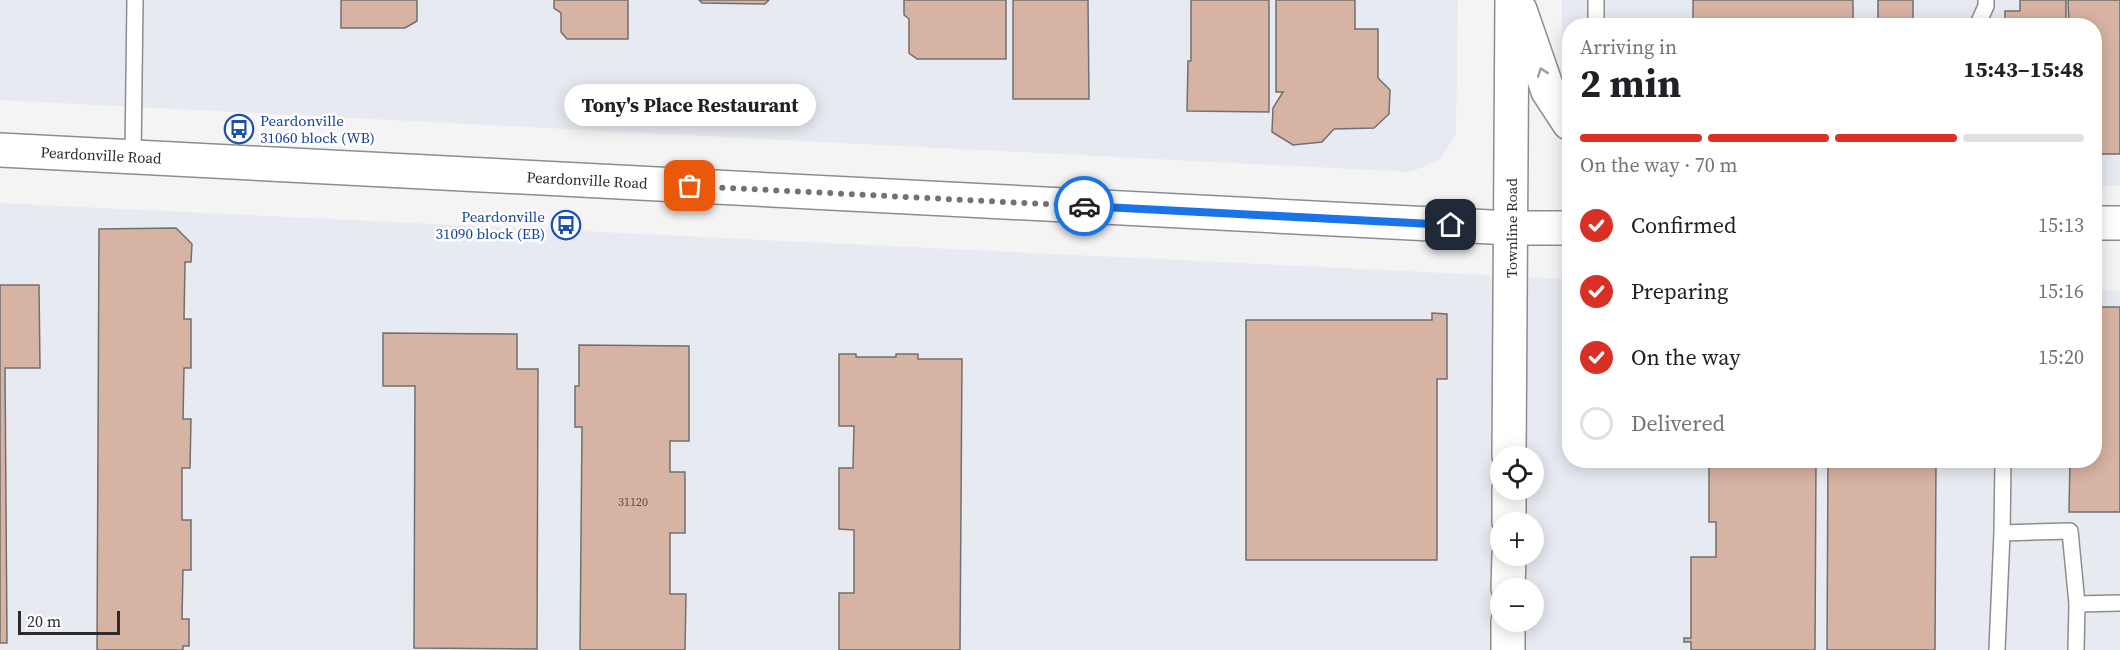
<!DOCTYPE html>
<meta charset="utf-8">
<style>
body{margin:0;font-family:"Source Serif 4",serif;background:#f6f6f6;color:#202124;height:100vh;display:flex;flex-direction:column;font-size:22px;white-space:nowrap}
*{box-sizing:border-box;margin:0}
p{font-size:20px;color:#757577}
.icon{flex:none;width:33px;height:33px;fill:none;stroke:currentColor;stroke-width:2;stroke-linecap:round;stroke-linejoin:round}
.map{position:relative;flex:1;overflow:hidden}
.side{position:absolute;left:1562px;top:18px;width:540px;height:450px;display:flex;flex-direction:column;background:#fff;border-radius:24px;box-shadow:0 3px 15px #0003}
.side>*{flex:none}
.controls{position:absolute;left:1490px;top:446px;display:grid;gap:12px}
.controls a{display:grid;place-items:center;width:54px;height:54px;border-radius:50%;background:#fff;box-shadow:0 3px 15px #0003;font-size:30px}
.scale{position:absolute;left:18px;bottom:15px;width:102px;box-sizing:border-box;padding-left:6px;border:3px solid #2c2c2c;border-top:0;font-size:16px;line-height:21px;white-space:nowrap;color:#2c2c2c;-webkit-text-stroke:4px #fff;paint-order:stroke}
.pin{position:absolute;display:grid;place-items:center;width:51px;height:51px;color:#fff;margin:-26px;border-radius:12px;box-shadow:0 3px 9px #0006}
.courier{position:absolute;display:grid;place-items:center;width:60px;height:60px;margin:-30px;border:4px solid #1a73e8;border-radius:50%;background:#fff;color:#222;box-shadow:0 2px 8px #0007}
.bubble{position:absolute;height:42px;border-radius:21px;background:#fff;box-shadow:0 3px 15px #0003;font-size:20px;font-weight:700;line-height:42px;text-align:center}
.overview em{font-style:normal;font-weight:700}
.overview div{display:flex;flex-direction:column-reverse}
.overview{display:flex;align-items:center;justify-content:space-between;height:102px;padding:0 18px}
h1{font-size:39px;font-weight:700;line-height:45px}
.bar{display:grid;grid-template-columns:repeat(4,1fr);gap:9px 6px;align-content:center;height:72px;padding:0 18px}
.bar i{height:8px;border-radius:4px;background:#e0e0e0}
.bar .selected{background:#d93025}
.bar p{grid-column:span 4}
ol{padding:0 18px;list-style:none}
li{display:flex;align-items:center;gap:18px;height:66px}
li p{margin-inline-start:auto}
li .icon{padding:6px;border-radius:50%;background:#d93025;color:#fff;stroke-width:4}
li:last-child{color:#757577}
li i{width:33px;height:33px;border:3px solid #e0e0e0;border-radius:50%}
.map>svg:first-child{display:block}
.built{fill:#e8eaf2;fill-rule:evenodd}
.building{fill:#d7b3a3;stroke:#71706f;stroke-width:1.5}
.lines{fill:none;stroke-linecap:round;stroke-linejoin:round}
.lane-casing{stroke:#8d8d8f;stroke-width:18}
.secondary-casing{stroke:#8d8d8f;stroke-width:36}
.lane{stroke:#fff;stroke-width:15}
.secondary{stroke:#fff;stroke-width:33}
.oneway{stroke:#a0a0a0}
.done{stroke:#727272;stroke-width:6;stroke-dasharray:0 10.8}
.route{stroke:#1a73e8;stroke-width:8}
.labels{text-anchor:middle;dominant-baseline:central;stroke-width:5;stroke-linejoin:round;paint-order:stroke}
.number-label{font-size:12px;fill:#574e4a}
.transit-label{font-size:15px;fill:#164399;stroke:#fff;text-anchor:start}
.street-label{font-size:15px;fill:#2c2c2c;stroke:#fff}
</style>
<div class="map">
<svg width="2120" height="650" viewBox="0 0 2120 650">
<rect width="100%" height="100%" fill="#f4f4f5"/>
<!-- built -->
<g class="built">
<polygon points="0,0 1458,0 1456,133 1441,159 1411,172 0,100"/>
<polygon points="1562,0 2120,0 2120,186 2094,186 2094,26 1569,26 1569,70 1562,47"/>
<path d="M 0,203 L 1569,279 L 1569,460 L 2094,460 L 2094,290 L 2120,291 L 2120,650 L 0,650 ZM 1500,456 L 1533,456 L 1533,489 L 1500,489 ZM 1500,522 L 1533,522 L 1533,555 L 1500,555 ZM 1500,588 L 1533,588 L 1533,621 L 1500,621 Z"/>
</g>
<!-- building -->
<g class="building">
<polygon points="341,0 417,0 417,21 405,28 341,28"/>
<polygon points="554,0 628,0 628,39 567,39 561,32 561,13 554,8"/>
<polygon points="699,0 769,0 765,4 702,3"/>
<polygon points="904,0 1006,0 1006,59 917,59 909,53 909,19 904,15"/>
<polygon points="1013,0 1088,0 1089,99 1013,99"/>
<polygon points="1191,0 1269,0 1269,112 1187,111 1188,61 1191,61"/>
<polygon points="1276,0 1355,0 1355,29 1378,29 1378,78 1390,90 1389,114 1374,128 1334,129 1322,142 1293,145 1272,132 1273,108 1283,92 1276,92"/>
<polygon points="1693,0 1853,0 1853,26 1724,26 1724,19 1693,19"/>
<rect x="1878" y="0" width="35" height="26"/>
<polygon points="2020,0 2066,0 2066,26 2005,26 2005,11 2020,11"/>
<polygon points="2068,0 2120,0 2120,154 2094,154 2094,26 2069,26"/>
<polygon points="176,228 192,244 191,262 185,262 184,319 191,319 191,368 184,368 183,419 191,419 190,468 182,468 182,520 191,520 191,570 183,570 182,619 189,619 189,646 183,646 183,650 97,650 99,229"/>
<polygon points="0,285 39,285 40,368 5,368 7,643 0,643"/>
<polygon points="2094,307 2120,307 2120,512 2069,512 2070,460 2094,460"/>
<polygon points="1432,313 1447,314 1447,379 1437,379 1437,560 1246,560 1246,320 1432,320"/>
<polygon points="383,333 517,334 517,369 538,369 537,649 414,648 415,386 383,386"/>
<polygon points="579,345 689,346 689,441 670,441 670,472 685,472 685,533 670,533 670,594 686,594 685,650 580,650 582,427 575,427 575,386 579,386"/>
<polygon points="839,354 856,354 856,357 896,357 896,354 918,354 918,359 962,359 960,650 839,650 839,593 854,593 854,530 839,529 839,468 853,468 854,426 839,426"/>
<polygon points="1709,460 1816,460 1815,650 1691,650 1691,642 1684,642 1684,638 1691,638 1691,557 1716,557 1716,522 1709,522"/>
<polygon points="1828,460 1936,460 1935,650 1827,650"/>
</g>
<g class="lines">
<!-- lane casing -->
<g class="lane-casing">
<g id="lane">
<polyline points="1596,26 1596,0"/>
<polyline points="1977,26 1986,6 1986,0"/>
<polyline points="133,157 135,0"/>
<polyline points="2002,533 2070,531 2077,604 2076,650"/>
<polyline points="2077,604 2120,603"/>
<polyline points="1997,650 2002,533 2003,460"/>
</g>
</g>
<!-- secondary casing -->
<g class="secondary-casing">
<g id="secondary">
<polyline points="1520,10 1548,91 1569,123"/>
<polyline points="0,150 1431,224 1511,228 1569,228"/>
<polyline points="2094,223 2120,223"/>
<polyline points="1509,456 1512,0"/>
<polyline points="1509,522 1509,489"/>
<polyline points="1508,588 1509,555"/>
<polyline points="1508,650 1508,621"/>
</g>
</g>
<!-- lane -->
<use href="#lane" class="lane"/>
<!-- secondary -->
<use href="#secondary" class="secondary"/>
</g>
<!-- one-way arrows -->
<defs><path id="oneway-chevron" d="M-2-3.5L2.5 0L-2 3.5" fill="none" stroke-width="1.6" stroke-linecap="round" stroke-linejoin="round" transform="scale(1.5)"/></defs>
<use class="oneway" href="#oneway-chevron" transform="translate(1542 72) rotate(-109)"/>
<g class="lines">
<!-- done -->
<polyline class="done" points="690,186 1084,206"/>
<!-- route -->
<polyline class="route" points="1084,206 1451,225"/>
</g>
<!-- icons -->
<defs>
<g id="bus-ring" transform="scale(1.5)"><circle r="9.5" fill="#fff" stroke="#1a4fb4" stroke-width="1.5"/><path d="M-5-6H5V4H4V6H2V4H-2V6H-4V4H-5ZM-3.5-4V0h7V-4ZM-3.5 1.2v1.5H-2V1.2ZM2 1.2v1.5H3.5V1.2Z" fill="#1a4fb4"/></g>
</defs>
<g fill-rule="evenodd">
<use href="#bus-ring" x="239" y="129"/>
<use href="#bus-ring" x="566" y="225"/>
</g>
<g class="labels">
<!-- number labels -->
<g class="number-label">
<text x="633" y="502">31120</text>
</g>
<!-- transit labels -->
<g class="transit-label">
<text x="260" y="120">Peardonville<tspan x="260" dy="17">31060 block (WB)</tspan></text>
<text x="545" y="216" text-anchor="end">Peardonville<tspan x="545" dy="17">31090 block (EB)</tspan></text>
</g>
<!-- street labels -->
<g class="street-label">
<text transform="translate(101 155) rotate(3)">Peardonville Road</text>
<text transform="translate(587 180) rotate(3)">Peardonville Road</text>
<text transform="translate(1511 228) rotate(-90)">Townline Road</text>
</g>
</g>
</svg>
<div class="controls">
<a><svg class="icon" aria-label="locate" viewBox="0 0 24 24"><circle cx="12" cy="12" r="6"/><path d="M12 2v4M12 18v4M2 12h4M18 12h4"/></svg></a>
<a>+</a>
<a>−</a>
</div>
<div class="scale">20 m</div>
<div class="pin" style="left:690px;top:186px;background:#ea580c"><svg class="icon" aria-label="bag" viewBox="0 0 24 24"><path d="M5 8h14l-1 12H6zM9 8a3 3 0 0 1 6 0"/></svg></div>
<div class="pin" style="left:1451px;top:225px;background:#1f2937"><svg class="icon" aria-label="home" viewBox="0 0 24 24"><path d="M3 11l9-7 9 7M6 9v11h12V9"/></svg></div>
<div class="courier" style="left:1084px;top:206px"><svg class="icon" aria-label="car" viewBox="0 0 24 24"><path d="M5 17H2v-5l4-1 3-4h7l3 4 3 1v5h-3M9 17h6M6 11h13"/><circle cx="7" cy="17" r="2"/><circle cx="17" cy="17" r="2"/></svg></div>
<div class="bubble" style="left:564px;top:84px;width:252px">Tony's Place Restaurant</div>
<section class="side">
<div class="overview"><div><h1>2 min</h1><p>Arriving in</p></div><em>15:43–15:48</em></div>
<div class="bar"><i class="selected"></i><i class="selected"></i><i class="selected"></i><i></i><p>On the way · 70 m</p></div>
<ol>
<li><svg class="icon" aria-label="check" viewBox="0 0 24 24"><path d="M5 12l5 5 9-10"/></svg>Confirmed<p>15:13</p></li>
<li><svg class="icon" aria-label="check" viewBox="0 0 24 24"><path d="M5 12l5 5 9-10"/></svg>Preparing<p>15:16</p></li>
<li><svg class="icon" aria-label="check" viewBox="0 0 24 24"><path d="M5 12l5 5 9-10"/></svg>On the way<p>15:20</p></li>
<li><i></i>Delivered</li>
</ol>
</section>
</div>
